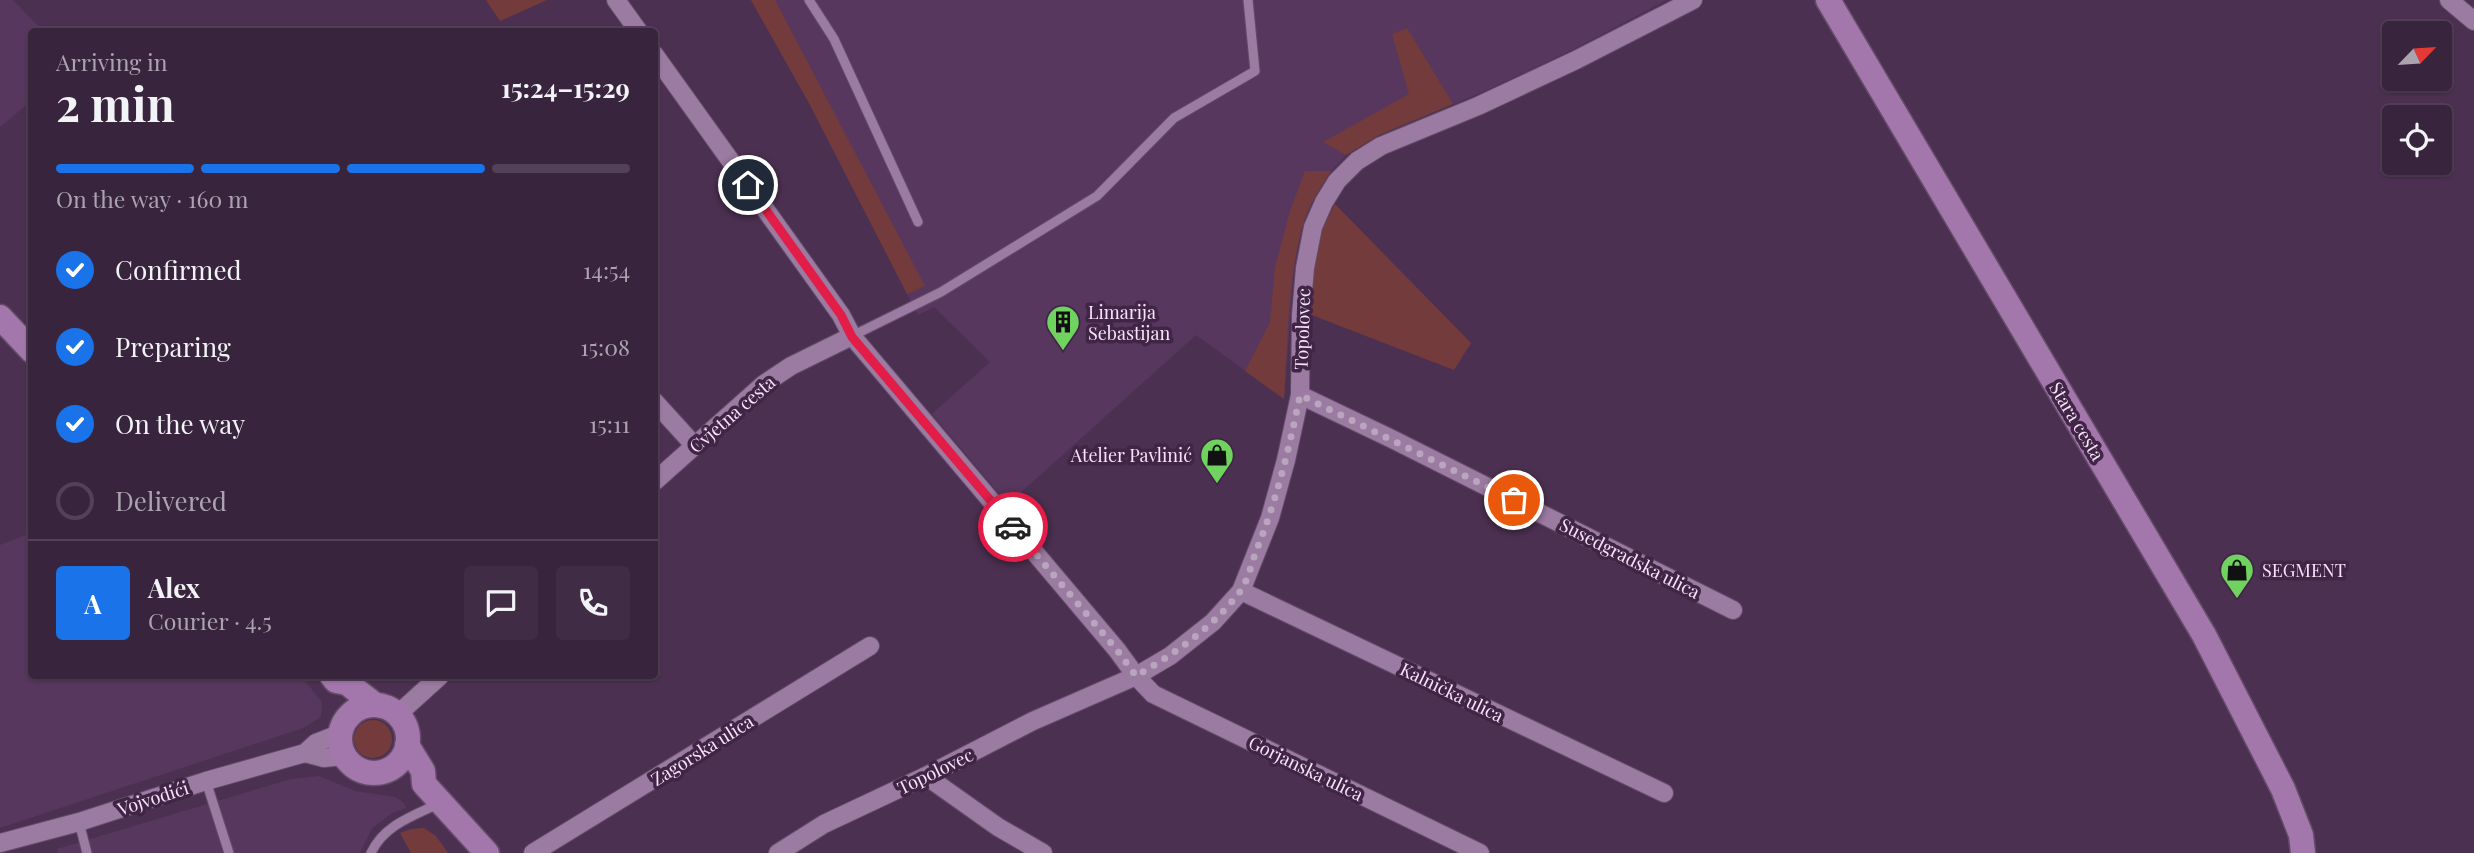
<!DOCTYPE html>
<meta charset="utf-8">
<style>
body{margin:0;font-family:"Playfair Display",serif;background:#402c44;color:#f1f3f6;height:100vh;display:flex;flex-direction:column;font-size:26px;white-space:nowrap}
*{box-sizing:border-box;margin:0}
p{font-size:23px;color:#aba4b0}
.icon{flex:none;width:38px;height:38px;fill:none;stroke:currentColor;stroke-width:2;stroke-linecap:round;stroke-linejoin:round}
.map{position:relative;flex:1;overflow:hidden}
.panel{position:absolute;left:28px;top:28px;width:630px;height:651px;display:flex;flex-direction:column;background:#39243d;border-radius:7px;box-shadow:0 2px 5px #0004,0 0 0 2px #534157}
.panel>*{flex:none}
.needle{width:46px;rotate:65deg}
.tools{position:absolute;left:2382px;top:21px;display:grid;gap:14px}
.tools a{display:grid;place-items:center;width:70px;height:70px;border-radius:7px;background:#39243d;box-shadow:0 2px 5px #0004,0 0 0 2px #534157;font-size:35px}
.pin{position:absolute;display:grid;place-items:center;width:60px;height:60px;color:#fff;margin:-30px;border:4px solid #fff;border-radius:50%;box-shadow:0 2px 7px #0007}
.courier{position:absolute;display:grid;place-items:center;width:70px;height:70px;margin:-35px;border:5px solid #e11d48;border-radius:50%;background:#fff;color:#222;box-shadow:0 2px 9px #0007}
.summary em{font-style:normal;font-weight:700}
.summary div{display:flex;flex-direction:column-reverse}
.summary{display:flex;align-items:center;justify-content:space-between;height:119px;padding:0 28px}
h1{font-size:46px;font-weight:700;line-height:52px}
.bar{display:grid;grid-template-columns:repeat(4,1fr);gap:10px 7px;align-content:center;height:84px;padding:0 28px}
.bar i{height:9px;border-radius:5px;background:#534157}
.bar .active{background:#1a73e8}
.bar p{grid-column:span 4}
.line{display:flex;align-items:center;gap:18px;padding:0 28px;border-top:2px solid #534157}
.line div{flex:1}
.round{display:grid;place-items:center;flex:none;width:74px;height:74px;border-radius:7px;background:#402c44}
ol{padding:0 28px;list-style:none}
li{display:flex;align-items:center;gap:21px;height:77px}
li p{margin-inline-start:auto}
li .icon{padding:7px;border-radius:50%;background:#1a73e8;color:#fff;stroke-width:4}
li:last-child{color:#aba4b0}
li i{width:38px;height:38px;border:4px solid #534157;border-radius:50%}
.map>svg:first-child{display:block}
.built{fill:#58375e}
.green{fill:#733b3b}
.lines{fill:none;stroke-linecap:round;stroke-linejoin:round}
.lane-casing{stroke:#644c69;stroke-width:11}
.street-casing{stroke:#644c69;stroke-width:20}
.secondary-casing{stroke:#644c69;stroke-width:27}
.lane{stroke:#9b7ba1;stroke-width:9}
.street{stroke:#9b7ba1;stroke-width:18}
.secondary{stroke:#a477ac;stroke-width:24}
.done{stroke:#baa5be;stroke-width:7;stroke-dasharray:0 12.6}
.route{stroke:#e11d48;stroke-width:9}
.labels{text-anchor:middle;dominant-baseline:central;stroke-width:7;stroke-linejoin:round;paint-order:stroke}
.poi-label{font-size:18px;fill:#f6e4f9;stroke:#412546;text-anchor:start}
.street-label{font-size:18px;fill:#f6e4f9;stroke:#412546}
</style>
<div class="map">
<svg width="2474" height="853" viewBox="0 0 2474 853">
<rect width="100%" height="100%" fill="#4c3051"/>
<!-- built -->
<g class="built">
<polygon points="0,0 13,0 43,31 32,32 31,101 0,127"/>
<polygon points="751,0 1667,0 1570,51 1487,90 1379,135 1346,155 1331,171 1315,196 1302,227 1294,270 1284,399 1196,335 1008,504 932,414 990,362 934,307 918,315 810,105"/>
<polygon points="31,533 32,676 301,676 322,702 321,717 303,728 0,828 0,545"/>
<polygon points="319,776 355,791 395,797 403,802 406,808 394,812 372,828 360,853 58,853 57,849 291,779"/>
</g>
<!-- green -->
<g class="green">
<polygon points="486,0 547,0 500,21"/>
<polygon points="751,0 775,0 925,286 907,294 810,105"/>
<polygon points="1407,28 1453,104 1379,135 1346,155 1323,142 1409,94 1392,34"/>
<path d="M 1305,171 L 1331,171 C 1320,189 1307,207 1302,228 C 1287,283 1288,343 1284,399 L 1245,371 L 1270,322 L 1275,267 L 1290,211 Z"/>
<polygon points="1335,204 1471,343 1454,370 1309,314 1314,268 1322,230"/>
<circle cx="373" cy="739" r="19"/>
<polygon points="424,828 436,836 448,853 411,853 400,833 411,829"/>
</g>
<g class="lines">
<!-- lane casing -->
<g class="lane-casing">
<g id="lane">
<polyline points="809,0 834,39 918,222"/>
<polyline points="852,336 941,292 1097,196 1174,118 1255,71 1248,0"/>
<polyline points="206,781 229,853"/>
<polyline points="79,822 87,853"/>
<path d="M 371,853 C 384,825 413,816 440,803"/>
</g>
</g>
<!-- street casing -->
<g class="street-casing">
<g id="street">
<polyline points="616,0 639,32"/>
<polyline points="2449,0 2474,21"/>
<polyline points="654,54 841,315 852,336 1117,650 1136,676 1153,694 1480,853"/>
<polyline points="1300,395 1392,439 1733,610"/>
<polyline points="654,401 694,445"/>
<polyline points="654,482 764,384 791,366 852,336"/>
<polyline points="1241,591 1664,793"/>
<polyline points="398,714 440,676"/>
<polyline points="305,753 324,758 344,756"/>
<polyline points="926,776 998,827 1043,853"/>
<polyline points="0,843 79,822 206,781 305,753 316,743 339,734"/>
<polyline points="533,853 870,646"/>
<polyline points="778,853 824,824 926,776 1033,721 1136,676 1170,656 1213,622 1241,591 1270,518 1286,460 1300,395 1301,315 1305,268 1313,227 1324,202 1337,181 1357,161 1381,146 1478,106 1576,60 1693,0"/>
</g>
</g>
<!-- secondary casing -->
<g class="secondary-casing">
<g id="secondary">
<polyline points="1828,0 2204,635 2283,789 2301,835 2303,853"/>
<polyline points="0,317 32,351"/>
<polyline points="332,676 336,681 347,683 374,704"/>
<circle cx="374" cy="739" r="34"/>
<polyline points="407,745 423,771 424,784 487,853"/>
</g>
</g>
<!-- lane -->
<use href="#lane" class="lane"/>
<!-- street -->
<use href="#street" class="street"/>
<!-- secondary -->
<use href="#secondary" class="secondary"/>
</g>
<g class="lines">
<!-- done -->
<path class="done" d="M 1013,527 L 1117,650 L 1136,676 C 1174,654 1211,629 1239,593 C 1247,583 1251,566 1255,554 C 1276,502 1289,450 1300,395 L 1514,500"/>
<!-- route -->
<polyline class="route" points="748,185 841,315 852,337 1013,527"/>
</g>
<!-- icons -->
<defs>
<g id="building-pin" transform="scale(1.75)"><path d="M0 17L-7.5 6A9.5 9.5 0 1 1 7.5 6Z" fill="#70d35f" stroke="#412546"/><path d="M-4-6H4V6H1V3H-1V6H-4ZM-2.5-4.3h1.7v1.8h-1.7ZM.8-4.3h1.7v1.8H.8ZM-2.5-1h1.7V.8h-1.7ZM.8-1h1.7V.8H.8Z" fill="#111"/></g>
<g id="shop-pin" transform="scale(1.75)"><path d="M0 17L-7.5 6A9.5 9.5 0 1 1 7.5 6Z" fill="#70d35f" stroke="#412546"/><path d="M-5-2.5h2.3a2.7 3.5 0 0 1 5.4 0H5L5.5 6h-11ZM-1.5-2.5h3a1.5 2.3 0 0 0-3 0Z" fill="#111"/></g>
</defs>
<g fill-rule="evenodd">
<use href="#building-pin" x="1063" y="322"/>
<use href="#shop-pin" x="1217" y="455"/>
<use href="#shop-pin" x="2237" y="570"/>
</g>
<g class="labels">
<!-- poi labels -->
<g class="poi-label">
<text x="1088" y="312">Limarija<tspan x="1088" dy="21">Sebastijan</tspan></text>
<text x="1192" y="455" text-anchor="end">Atelier Pavlinić</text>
<text x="2262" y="570">SEGMENT</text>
</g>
<!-- street labels -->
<g class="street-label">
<text transform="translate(1302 329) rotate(-88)">Topolovec</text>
<text transform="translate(732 414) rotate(-41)">Cvjetna cesta</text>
<text transform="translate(2077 421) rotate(59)">Stara cesta</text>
<text transform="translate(1630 558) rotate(27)">Susedgradska ulica</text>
<text transform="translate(1452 692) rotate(26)">Kalnička ulica</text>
<text transform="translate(702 750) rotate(-32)">Zagorska ulica</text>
<text transform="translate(1306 768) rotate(26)">Gorjanska ulica</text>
<text transform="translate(935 771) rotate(-26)">Topolovec</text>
<text transform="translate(153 798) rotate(-18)">Vojvodići</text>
</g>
</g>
</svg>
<div class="tools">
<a><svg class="needle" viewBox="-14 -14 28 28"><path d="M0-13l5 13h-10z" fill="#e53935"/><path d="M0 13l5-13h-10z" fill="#aba4b0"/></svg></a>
<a><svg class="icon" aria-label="locate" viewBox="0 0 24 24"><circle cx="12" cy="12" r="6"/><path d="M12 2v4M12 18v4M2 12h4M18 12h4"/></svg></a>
</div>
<div class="pin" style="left:1514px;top:500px;background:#ea580c"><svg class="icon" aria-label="bag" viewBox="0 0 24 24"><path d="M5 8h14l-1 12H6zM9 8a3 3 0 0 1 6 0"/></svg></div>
<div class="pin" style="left:748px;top:185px;background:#1f2937"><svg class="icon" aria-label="home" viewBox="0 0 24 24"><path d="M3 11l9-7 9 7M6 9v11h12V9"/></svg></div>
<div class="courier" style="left:1013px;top:527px"><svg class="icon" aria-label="car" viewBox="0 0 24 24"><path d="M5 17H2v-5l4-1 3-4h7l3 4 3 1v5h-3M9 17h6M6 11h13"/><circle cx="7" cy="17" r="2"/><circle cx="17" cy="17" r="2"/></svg></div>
<section class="panel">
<div class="summary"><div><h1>2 min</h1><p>Arriving in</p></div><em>15:24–15:29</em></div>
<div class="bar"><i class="active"></i><i class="active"></i><i class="active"></i><i></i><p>On the way · 160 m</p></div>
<ol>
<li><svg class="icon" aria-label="check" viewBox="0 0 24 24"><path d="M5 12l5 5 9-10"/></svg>Confirmed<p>14:54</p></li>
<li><svg class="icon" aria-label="check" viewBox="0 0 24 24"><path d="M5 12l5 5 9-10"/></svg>Preparing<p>15:08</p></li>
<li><svg class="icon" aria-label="check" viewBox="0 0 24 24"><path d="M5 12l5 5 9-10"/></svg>On the way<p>15:11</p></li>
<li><i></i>Delivered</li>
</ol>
<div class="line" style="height:126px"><b class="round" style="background:#1a73e8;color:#fff">A</b><div><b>Alex</b><p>Courier · 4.5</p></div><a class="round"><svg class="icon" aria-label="chat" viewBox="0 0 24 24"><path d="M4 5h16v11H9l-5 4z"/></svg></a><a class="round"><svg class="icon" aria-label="phone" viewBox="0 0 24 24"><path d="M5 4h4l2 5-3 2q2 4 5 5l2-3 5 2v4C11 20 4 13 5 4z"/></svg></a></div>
</section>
</div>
